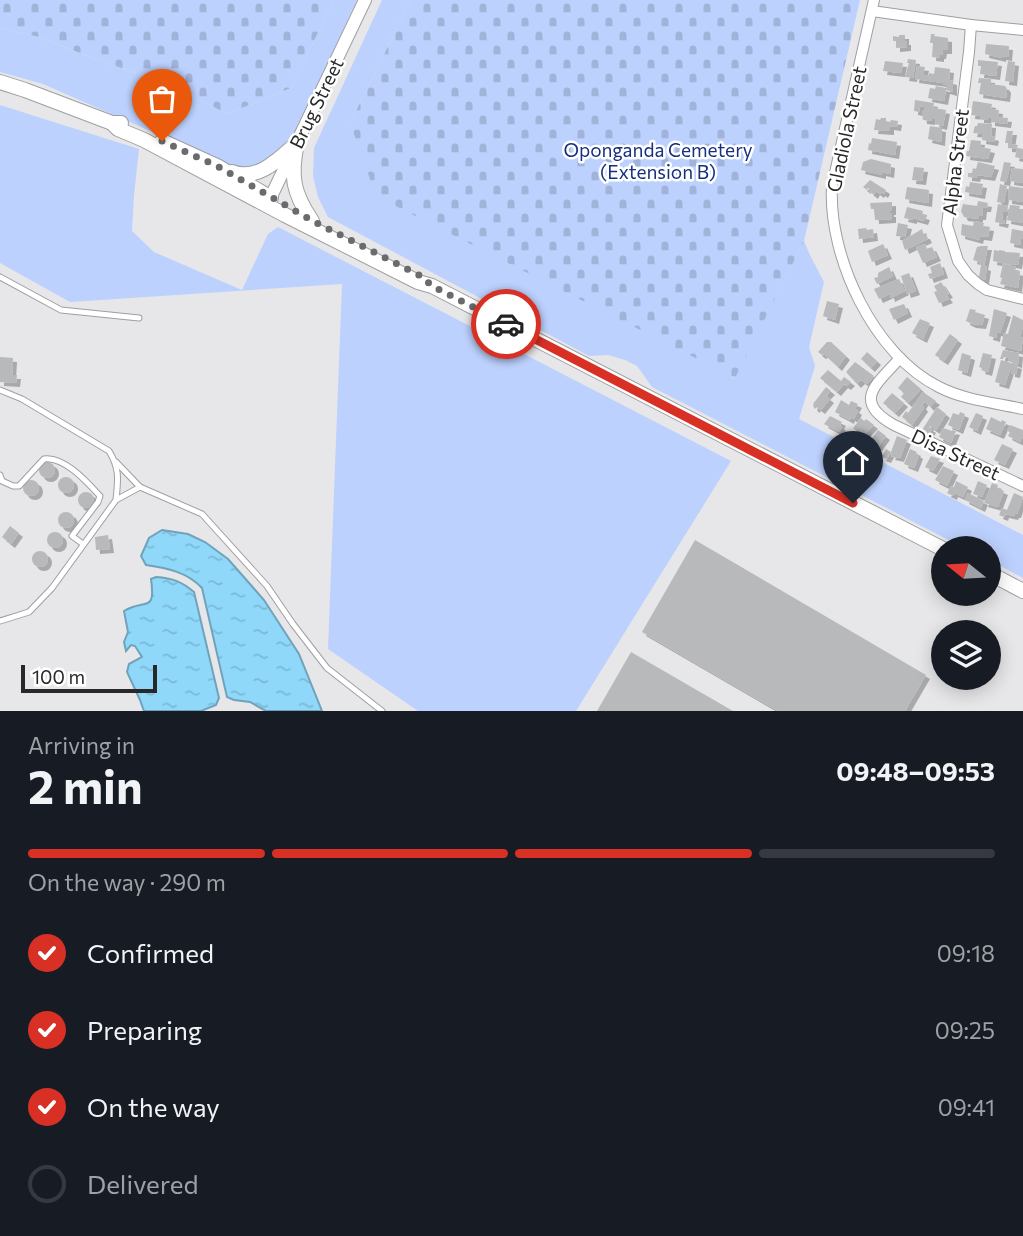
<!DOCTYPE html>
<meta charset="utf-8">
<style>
body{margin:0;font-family:Commissioner,sans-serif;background:#20242c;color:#f1f3f6;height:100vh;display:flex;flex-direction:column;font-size:26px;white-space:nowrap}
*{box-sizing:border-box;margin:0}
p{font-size:23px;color:#9ea1a6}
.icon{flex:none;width:38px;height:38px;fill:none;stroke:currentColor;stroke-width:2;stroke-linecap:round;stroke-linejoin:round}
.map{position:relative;height:711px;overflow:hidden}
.panel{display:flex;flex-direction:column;background:#171b24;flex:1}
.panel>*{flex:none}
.needle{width:46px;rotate:288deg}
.fabs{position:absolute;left:931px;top:536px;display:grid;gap:14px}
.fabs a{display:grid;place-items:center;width:70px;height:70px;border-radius:50%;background:#171b24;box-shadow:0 4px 18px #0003;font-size:35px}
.scale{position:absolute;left:21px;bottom:18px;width:136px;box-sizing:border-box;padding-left:7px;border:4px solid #272828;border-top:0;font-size:19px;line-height:24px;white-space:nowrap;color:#272828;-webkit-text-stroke:5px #fff;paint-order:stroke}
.pin{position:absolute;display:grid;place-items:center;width:60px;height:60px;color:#fff;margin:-72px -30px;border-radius:50% 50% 50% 0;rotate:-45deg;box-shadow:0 0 7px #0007}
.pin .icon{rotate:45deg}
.courier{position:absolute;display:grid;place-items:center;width:70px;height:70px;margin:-35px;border:5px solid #d93025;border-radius:50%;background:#fff;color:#222;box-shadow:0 2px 9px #0007}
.headline em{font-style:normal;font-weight:700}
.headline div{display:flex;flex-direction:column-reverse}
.headline{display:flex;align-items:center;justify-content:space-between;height:119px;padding:0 28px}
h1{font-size:46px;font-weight:700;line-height:52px}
.bar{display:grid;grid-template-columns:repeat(4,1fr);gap:10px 7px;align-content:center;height:84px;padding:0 28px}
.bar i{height:9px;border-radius:5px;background:#363941}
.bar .on{background:#d93025}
.bar p{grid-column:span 4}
ol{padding:0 28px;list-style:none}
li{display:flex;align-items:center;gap:21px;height:77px}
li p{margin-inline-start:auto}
li .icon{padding:7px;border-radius:50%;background:#d93025;color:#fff;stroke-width:4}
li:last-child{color:#9ea1a6}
li i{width:38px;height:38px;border:4px solid #363941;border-radius:50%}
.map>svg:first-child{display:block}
.grass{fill:#bcd1fd}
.cemetery{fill:url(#cemetery-stones)}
.water{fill:url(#water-ripples);stroke:#70a3ba;stroke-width:2}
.building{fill:#b8b9ba;filter:url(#shadow)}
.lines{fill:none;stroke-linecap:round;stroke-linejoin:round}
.service-casing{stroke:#9e9fa0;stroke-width:7}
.minor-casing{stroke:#9e9fa0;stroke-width:12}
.tertiary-casing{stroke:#9e9fa0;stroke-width:14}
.secondary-casing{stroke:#9e9fa0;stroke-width:16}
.service{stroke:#fff;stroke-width:5}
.minor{stroke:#fff;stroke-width:10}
.tertiary{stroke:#fff;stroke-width:12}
.secondary{stroke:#fff;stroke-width:14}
.done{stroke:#6a6b6c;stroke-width:7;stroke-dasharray:0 12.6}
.route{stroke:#d93025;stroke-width:9}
.labels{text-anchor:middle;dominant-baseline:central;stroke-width:5;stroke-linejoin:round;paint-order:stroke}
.street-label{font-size:19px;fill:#272828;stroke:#fff}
.park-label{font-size:19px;fill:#16307f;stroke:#fff}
</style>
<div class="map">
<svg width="1023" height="711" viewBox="0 0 1023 711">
<defs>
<pattern id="cemetery-stones" width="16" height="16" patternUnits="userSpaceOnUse" patternTransform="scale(1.75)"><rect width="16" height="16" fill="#bcd1fd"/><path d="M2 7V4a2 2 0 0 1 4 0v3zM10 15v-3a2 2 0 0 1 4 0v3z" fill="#a2b3d9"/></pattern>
<pattern id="water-ripples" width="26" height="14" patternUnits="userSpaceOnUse" patternTransform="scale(1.75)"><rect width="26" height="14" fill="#8fd8f9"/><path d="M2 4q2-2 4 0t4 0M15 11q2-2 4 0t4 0" fill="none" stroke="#7bb9d5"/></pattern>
<filter id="shadow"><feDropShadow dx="4" dy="4" stdDeviation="0" flood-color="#0004"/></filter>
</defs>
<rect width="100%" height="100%" fill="#e7e7e9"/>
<!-- grass -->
<g class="grass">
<path d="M 334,0 L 357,0 L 296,130 C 278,153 262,170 232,167 L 43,84 L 0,72 L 0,28 L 39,37 L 103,62 L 170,84 L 227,114 L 291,88 Z"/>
<polygon points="382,0 411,0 350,123 734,378 804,241 810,255 824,282 809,347 815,366 799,419 1023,535 1023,578 989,560 989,548 964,548 652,387 637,366 625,360 608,355 589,356 328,217 318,197 313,176 314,148"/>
<polygon points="0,105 139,149 134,195 132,231 154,252 242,290 268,234 278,227 731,461 576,711 418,711 328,649 342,284 70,302 0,263"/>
</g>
<!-- cemetery -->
<g class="cemetery">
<polygon points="0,0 334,0 291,88 227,114 170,84 103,62 39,37 0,28"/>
<polygon points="411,0 860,0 804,241 735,378 376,196 350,123"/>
</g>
<!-- water -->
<g class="water">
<path d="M 162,530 L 188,534 L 205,542 L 228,559 L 264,600 L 299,654 L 322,711 L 266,711 L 250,702 L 234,700 L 227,697 L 202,588 C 187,572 167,568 146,565 L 141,556 L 149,538 Z"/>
<path d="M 156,577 C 173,578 182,582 194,592 L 219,698 L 216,705 L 201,711 L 144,711 L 140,700 L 127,672 L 129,664 L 142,657 L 135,646 L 131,645 L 126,651 L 124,642 L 128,632 L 124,611 C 145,598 156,614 151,579 Z"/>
</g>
<!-- building -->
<g class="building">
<polygon points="931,34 935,34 934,36 948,38 948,50 943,50 942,55 940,55 940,58 932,57 933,43 930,43"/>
<polygon points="899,35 905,35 905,41 907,41 907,47 896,48 896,41 893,41 893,36 899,37"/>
<polygon points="986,44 1009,46 1008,57 1002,56 1002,58 985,54"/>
<polygon points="908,59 916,60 913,78 905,77 909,63 907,63"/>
<polygon points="978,60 998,62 996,76 980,74 981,66 978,66"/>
<polygon points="885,61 903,63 901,73 883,71"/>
<polygon points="1008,61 1015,62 1013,82 1005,81"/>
<polygon points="917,66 925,67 923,75 928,76 929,73 934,74 935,67 950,69 949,80 953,81 953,92 946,90 944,101 928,98 930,88 935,89 936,86 946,88 946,85 943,84 943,83 915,79"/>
<polygon points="979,78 991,79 991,84 1005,86 1007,89 1006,98 979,94 981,83 978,83"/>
<polygon points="915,100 934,103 933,108 946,110 943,126 935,124 936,119 932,119 931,121 923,120 922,113 926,107 920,106 919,112 914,111"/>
<polygon points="973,101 992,104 991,109 999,110 998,117 1008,118 1007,124 991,122 991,118 988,117 987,120 980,119 980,116 971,115"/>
<polygon points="881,118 886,118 886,121 890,122 891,120 898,121 897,127 890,126 890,131 874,130 876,119 880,120"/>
<polygon points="978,123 992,124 991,136 995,137 994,142 982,140 983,134 973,133 975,126 977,126"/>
<polygon points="930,126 942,128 941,142 928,139"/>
<polygon points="1007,131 1013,131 1011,144 1018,145 1017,148 1023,149 1023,159 1015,157 1017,149 1008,148 1008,143 1005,143"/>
<polygon points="872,138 897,142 895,155 868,150 869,143 871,144"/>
<polygon points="971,140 981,141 980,147 991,149 988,159 966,156 967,151 969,151"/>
<polygon points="871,159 891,164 890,174 882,172 882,175 861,170 863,162"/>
<polygon points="978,162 995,166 991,177 977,175 976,178 968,177 968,173 972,173 973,168 976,169"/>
<polygon points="1004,162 1011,163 1006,182 1000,181"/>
<polygon points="914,167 924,168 922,181 912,180"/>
<polygon points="1012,168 1023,169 1023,183 1010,181"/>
<polygon points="870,180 886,190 884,194 881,192 880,194 876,191 874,195 869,191 870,189 868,188 867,190 863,187"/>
<polygon points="970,182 983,184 981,195 965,192 966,186 969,187"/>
<polygon points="1000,184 1007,186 1004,202 1002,203 997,202"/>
<polygon points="1009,186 1023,188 1023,202 1008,200"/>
<polygon points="907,187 929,190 928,203 905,199"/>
<polygon points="978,201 988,203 987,208 983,208 982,216 979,216 979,219 964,217 961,211 963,204 977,206"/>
<polygon points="892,202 892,211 890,211 890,213 892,213 892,219 875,220 874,209 871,209 870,203"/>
<polygon points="998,204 1008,206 1007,212 1003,212 1002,220 1005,220 1004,224 995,222"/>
<polygon points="1010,205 1020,206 1019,209 1023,209 1023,223 1007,220"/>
<polygon points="907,207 923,211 922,215 926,216 924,221 913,218 913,220 904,218"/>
<polygon points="974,221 984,223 983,226 990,227 988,237 980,236 979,240 961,235 962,224 973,226"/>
<polygon points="898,223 908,225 905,237 896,236"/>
<polygon points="866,228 867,230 873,229 874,237 859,239 858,229"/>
<polygon points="922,229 924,235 926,235 928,239 905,250 902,241"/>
<polygon points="1012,229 1023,231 1023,239 1021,239 1020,245 1010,243"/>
<polygon points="883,244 888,255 872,262 868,251"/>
<polygon points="925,244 927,249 932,247 937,257 923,263 916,247"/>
<polygon points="981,246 988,246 984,266 987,267 985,280 981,280 981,278 979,277 981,265 979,264 979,262 973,260 977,247"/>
<polygon points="994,250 999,251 999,250 1005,251 1005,252 1020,253 1018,265 1012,264 1012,265 993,261"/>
<polygon points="940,263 944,274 930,279 928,274 932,273 930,267"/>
<polygon points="1003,264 1016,267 1015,271 1020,272 1018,288 1000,284 1002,278 1000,277"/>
<polygon points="889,267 893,276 877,284 874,278 878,277 878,273"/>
<polygon points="909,273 916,291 907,294 901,276"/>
<polygon points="899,279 905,291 891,298 890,294 879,299 874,289"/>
<polygon points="941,282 949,294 946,295 949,299 939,303 934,292 937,291 934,286"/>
<polygon points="827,301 839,304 835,320 823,316"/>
<polygon points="904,304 908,313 894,320 889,309"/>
<polygon points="970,309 976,310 975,312 985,315 982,325 972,324 966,321"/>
<polygon points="994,309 1007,313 1000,333 997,332 996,338 989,336"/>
<polygon points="1013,315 1023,320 1023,330 1022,330 1020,337 1023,338 1021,351 1001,346 1004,333 1008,334"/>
<polygon points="920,319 930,323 923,339 912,333"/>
<polygon points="950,334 958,340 944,361 935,355"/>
<polygon points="827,342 831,342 846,356 838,367 824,354 822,355 818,352"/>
<polygon points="1003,350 1019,353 1018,364 1008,361 1008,358 1004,357 1003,359 1000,359"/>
<polygon points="867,352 877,361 871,368 861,359"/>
<polygon points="962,353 971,356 967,373 958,370"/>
<polygon points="983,353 992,355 988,372 981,370 982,368 979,367"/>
<polygon points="0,357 13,358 12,375 17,375 16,383 0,382"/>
<polygon points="1001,360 1018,365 1016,374 1011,373 1011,370 1010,370 1005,385 995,382"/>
<polygon points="855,362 874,376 867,384 861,380 857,384 846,372"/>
<polygon points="828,370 841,381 844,377 851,382 847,386 844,384 837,392 820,378"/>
<polygon points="907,377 921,389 908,403 901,397 904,393 898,388"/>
<polygon points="826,387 831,391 826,396 830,399 821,410 817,407 815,409 813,406 814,405 813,404"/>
<polygon points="923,392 936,401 930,407 925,401 922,405 924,408 912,425 902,417 906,411 908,413"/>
<polygon points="892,393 904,403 895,413 883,403"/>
<polygon points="841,400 849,405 851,401 858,404 855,409 858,411 854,419 851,417 850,420 835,412"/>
<polygon points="937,407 946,414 936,430 930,426 929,427 932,429 929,434 922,430"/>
<polygon points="960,412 965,414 959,430 948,425 953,413 959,415"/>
<polygon points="976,413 983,416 977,431 969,427"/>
<polygon points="830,416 842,422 840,425 842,427 839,432 824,424"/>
<polygon points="991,417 1001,422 1002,420 1006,422 1000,435 986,429"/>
<polygon points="861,418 864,421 866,419 874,425 861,438 858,435 859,433 853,428"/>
<polygon points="1010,425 1023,430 1023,439 1021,439 1020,442 1008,436 1010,432 1007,431"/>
<polygon points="943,428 952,431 952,430 956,431 951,443 939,437"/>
<polygon points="878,430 886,436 878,447 870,441"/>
<polygon points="897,436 907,440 900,458 891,456 892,454 890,453 891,452 887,459 882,457 886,449 891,452"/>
<polygon points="1002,444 1013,449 1005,465 994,460"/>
<polygon points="910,449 917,452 916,453 919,455 914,468 904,464"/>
<polygon points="931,456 940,459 933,471 925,467"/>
<circle cx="47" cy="470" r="8"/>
<polygon points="943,466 954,471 947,486 935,480"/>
<circle cx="66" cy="485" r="8"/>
<circle cx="31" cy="488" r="8"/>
<polygon points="956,481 968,487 963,497 954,493 953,496 947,493 951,486 954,487"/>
<polygon points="978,481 987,485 982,497 973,494"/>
<polygon points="992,483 998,485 997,488 1004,491 998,507 984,503"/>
<circle cx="86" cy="500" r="8"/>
<polygon points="968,493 984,501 981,508 965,500"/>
<polygon points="1014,493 1023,497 1017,514 1015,514 1014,516 1005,514 1004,517 999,515 1002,508 1007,510"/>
<circle cx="66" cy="520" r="8"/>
<polygon points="10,526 19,533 11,544 2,537"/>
<circle cx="55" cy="540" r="8"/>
<polygon points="108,535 110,549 96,550 95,537"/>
<polygon points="695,540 926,675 905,711 778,711 642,632"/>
<circle cx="40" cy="559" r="8"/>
<polygon points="631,652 733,711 597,711"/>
</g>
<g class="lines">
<!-- service casing -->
<g class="service-casing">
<g id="service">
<polyline points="0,277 61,310 139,318"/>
<path d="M 0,390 L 22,399 L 109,451 C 120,469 118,480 116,500"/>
<polyline points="116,462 140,487"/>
<path d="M 0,475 L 2,481 L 13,486 L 19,486 L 44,459 C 64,456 87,482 100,496 L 98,502 L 72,536 L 83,544"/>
<polyline points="0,621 29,612 52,588 116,500 140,487 202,514 267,586 293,624 327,668 382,711"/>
</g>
</g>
<!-- minor casing -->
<g class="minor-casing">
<g id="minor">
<path d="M 874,0 L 832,186 C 828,257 874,355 939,387 C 964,400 996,403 1023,409"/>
<polyline points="872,11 971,25 1023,30"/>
<polyline points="971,25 969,52 947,225 958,261 968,275 978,284 987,290 1023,299"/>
<path d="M 900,358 C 877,384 851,401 894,425 L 1023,486"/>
</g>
</g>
<!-- tertiary casing -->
<g class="tertiary-casing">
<polyline id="tertiary" points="267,205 365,0"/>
</g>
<!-- secondary casing -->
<g class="secondary-casing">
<g id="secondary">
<polyline points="0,82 25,90 112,123 121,123"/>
<polyline points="112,123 118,129 144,140 285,215 418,282 432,286 943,549"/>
<polyline points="162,141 217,166 271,198"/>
<path d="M 297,143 C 290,176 293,193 312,221"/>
<path d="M 232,172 C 258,182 280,158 297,143"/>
<polyline points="989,573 1023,591"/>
</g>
</g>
<!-- service -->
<use href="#service" class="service"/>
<!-- minor -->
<use href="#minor" class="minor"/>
<!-- tertiary -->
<use href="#tertiary" class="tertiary"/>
<!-- secondary -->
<use href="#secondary" class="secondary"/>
</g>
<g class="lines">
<!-- done -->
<polyline class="done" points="162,141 217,166 313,221 421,276 432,286 506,324"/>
<!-- route -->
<polyline class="route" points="506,324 853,503"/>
</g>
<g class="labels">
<!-- street labels -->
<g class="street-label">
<text transform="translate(316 103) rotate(-64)">Brug Street</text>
<text transform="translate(846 129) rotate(-78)">Gladiola Street</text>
<text transform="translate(955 162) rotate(-83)">Alpha Street</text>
<text transform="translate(956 454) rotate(25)">Disa Street</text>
</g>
<!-- park labels -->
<g class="park-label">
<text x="658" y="149">Oponganda Cemetery<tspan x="658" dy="22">(Extension B)</tspan></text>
</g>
</g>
</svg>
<div class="fabs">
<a><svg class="needle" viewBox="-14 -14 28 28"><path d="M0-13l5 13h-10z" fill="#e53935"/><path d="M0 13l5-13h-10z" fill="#9ea1a6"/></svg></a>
<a><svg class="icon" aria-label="layers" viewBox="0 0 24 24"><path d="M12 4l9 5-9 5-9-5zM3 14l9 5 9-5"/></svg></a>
</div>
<div class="scale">100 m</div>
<div class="pin" style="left:162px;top:141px;background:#ea580c"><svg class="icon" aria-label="bag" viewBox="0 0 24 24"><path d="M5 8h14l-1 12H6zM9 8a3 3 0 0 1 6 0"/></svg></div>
<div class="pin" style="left:853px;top:503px;background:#1f2937"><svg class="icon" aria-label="home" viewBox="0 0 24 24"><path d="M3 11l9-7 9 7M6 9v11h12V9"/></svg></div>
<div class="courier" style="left:506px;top:324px"><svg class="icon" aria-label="car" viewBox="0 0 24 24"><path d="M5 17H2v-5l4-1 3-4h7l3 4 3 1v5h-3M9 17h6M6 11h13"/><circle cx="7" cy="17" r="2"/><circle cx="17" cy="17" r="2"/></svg></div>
</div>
<section class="panel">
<div class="headline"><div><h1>2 min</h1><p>Arriving in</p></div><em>09:48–09:53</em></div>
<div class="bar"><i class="on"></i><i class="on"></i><i class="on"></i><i></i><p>On the way · 290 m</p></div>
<ol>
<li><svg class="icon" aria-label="check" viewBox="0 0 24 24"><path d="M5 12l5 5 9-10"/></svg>Confirmed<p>09:18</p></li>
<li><svg class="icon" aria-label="check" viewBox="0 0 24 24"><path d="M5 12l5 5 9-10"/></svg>Preparing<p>09:25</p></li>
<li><svg class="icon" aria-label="check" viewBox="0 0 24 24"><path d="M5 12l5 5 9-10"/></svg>On the way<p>09:41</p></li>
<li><i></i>Delivered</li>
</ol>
</section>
